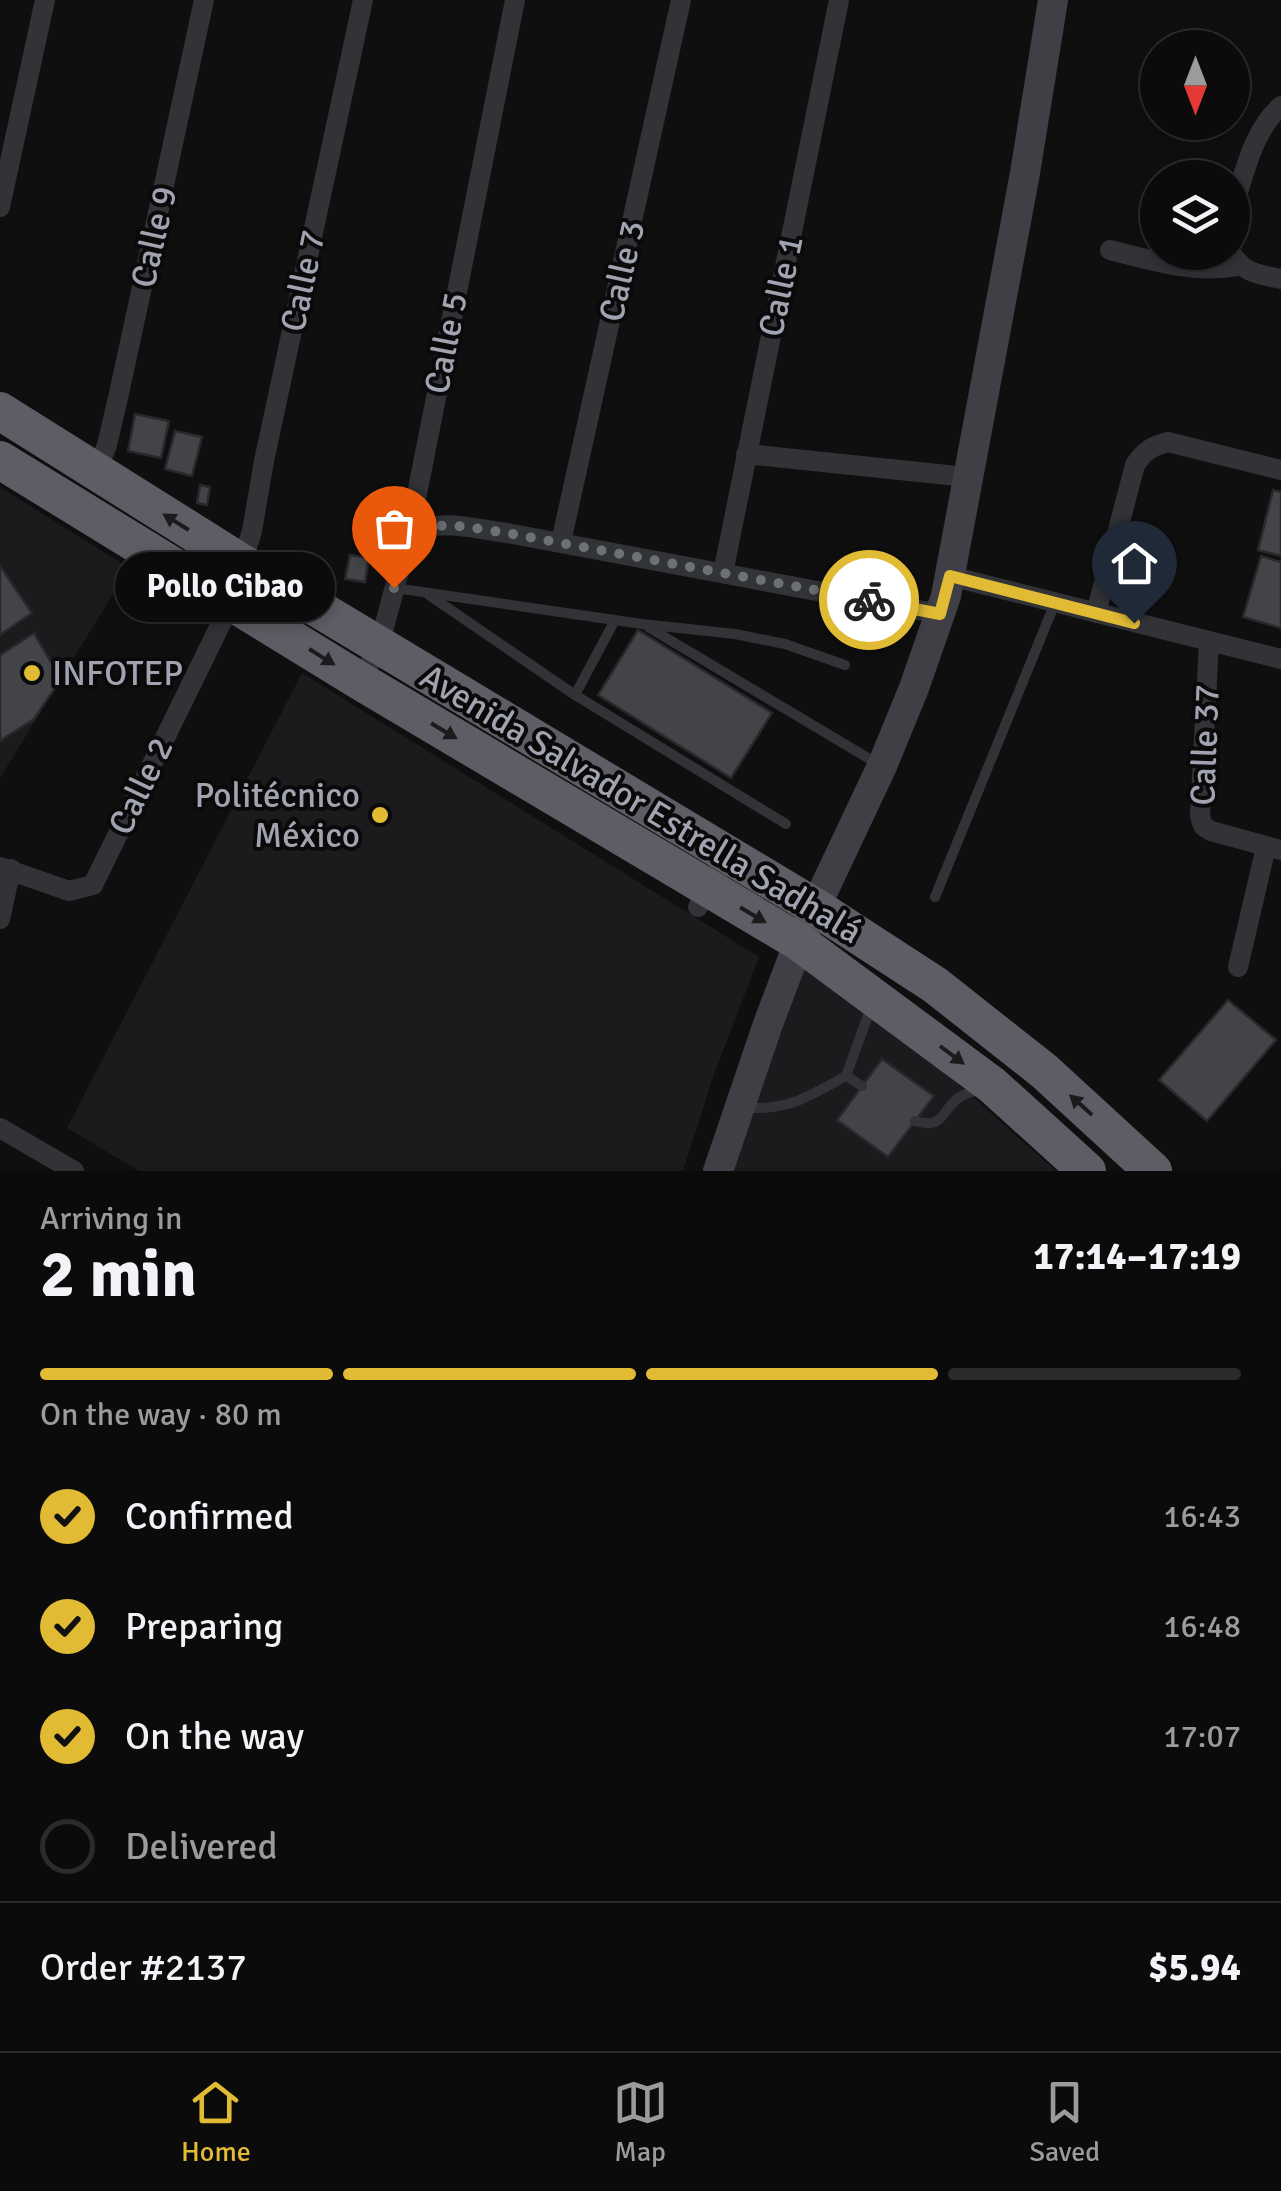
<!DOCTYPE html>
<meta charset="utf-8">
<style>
body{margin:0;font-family:Signika,sans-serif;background:#141415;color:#f1f3f6;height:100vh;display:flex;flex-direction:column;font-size:38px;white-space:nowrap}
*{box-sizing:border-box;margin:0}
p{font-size:32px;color:#9a9b9d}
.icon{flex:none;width:55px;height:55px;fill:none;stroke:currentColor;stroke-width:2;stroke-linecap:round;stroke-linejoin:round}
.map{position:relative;height:1171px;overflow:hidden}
.panel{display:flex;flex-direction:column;background:#0b0b0c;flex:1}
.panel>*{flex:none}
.needle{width:65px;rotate:180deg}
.buttons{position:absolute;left:1140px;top:30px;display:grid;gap:20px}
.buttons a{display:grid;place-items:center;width:110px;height:110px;border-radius:50%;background:#0b0b0c;box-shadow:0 5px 15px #0003,0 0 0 2px #2b2b2d;font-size:50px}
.pin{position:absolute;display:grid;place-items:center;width:85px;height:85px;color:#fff;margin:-102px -42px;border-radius:50% 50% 50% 0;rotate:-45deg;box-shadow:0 0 10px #0007}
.pin .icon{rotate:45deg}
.courier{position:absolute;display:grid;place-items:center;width:100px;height:100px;margin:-50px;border:8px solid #e2bb35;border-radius:50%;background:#fff;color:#222;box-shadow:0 2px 12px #0007}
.bubble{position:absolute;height:70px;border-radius:35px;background:#0b0b0c;box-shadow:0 5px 15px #0003,0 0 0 2px #2b2b2d;font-size:32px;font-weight:800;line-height:70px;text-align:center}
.summary em{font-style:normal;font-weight:800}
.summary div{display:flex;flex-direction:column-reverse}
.summary{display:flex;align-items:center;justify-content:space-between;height:170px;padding:0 40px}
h1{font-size:65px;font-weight:800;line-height:75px}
.bar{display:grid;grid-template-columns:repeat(4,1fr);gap:15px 10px;align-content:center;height:120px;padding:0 40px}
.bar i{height:12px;border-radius:8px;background:#2b2b2d}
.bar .current{background:#e2bb35}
.bar p{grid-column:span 4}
.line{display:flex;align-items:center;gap:25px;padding:0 40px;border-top:2px solid #2b2b2d}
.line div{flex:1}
ol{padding:0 40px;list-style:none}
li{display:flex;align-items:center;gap:30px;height:110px}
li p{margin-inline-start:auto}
li .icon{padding:10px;border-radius:50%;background:#e2bb35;color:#111;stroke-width:4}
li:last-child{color:#9a9b9d}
li i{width:55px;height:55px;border:5px solid #2b2b2d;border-radius:50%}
.menu{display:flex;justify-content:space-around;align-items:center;height:140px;border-top:2px solid #2b2b2d;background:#0b0b0c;font-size:28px;color:#9a9b9d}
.menu a{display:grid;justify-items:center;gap:5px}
.menu .current{color:#e2bb35}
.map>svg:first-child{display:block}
.built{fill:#1b1b1d}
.building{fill:#434448;stroke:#29292c;stroke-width:2.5}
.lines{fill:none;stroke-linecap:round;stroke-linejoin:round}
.lane{stroke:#323337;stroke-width:10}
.street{stroke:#323337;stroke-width:20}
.secondary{stroke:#3f3f45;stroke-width:30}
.highway{stroke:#5d5e65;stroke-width:38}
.oneway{fill:#1b1b1d}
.done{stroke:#6e7078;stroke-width:10;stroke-dasharray:0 18}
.route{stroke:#e2bb35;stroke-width:12}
.poi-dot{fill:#e2bb35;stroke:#0a0a0b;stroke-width:4}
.labels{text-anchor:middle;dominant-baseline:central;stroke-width:8;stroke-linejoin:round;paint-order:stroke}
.street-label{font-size:35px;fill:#a1a4b0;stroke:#0a0a0b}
.poi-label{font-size:35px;fill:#a1a4b0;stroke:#0a0a0b;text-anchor:start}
</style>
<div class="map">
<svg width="1281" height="1171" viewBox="0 0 1281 1171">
<rect width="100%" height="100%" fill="#0f0f10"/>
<!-- built -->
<g class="built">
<polygon points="0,487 129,568 0,778"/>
<polygon points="302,673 759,957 713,1077 683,1171 139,1171 67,1128"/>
<polygon points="799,942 1056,1171 722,1171"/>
</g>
<!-- building -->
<g class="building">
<polygon points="135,414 169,421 161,458 128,451"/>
<polygon points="175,431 202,437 192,476 165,469"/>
<polygon points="200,485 210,487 207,505 197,503"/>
<polygon points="1273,490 1281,492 1281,556 1258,550"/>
<polygon points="350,555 369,558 365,582 345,579"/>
<polygon points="1261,556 1281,562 1281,628 1243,617"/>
<polygon points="0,566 32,613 0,635"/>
<polygon points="638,630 772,713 731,778 598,695"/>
<polygon points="34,633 61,679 34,719 0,741 0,655"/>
<polygon points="1228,1000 1276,1040 1207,1121 1159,1080"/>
<polygon points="882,1059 934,1096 888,1157 837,1120"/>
</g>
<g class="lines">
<!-- lane -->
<g class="lane">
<polyline points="395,588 642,624 735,634 785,644 845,665"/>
<polyline points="429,595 575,695 786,824"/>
<polyline points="648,627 878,764"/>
<polyline points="575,695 615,620"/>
<polyline points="935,897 1055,603"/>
<polyline points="846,1076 862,1086"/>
<path d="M 744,1108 C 790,1110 807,1097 846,1076 L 871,1007"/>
<path d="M 915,1121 C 943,1129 940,1114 957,1099 C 963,1094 973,1092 981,1089"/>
</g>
<!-- street -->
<g class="street">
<polyline points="0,207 45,0"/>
<path d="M 1232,211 C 1244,176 1252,131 1281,106"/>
<path d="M 1110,250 C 1154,261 1194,274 1239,266"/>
<path d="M 1230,252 C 1245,274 1257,274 1281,279"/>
<polyline points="746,454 967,477"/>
<polyline points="96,473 107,445 118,398 204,0"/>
<path d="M 409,534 C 438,517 475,529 507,533 L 940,614"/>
<polyline points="561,542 681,0"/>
<polyline points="242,563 252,531 264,461 363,0"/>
<polyline points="723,573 839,0"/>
<polyline points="950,576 1281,659"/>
<path d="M 1096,613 L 1135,465 C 1144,451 1152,446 1168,442 L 1281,470"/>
<polyline points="1209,642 1200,816 1203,826 1211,831 1281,850"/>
<polyline points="360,681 379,646 409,534 515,0"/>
<polyline points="0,867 69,891 93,885 232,601"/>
<polyline points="698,907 732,847"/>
<polyline points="0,919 11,869"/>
<polyline points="1238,967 1266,847"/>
<polyline points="0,1128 74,1171"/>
</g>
<!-- secondary -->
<polyline class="secondary" points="718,1171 768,1024 799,942 882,766 914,688 946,596 1025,173 1053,0"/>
<!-- highway -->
<g class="highway">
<polyline points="0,411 242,563 815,907 935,985 1044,1071 1153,1171"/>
<polyline points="0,460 360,681 799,942 992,1085 1087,1171"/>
</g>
</g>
<!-- one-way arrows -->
<defs><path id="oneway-solid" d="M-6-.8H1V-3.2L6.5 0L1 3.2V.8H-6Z" transform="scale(2.5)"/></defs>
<g class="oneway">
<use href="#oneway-solid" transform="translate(176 522) rotate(-148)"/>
<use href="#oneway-solid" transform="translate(322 657) rotate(32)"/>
<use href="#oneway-solid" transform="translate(444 731) rotate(31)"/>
<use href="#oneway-solid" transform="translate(753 915) rotate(31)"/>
<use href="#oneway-solid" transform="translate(952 1055) rotate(37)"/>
<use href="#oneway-solid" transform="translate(1081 1105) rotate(-138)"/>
</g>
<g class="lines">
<!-- done -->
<path class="done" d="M 394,588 L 409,534 C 438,518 475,529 507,533 L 869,600"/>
<!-- route -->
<polyline class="route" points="869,600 940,614 950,576 1134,623"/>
</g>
<!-- markers -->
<g class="poi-dot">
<circle cx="32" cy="673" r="10"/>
<circle cx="380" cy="815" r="10"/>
</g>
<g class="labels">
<!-- street labels -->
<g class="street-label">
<text transform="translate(154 237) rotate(-77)">Calle 9</text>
<text transform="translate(622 271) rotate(-77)">Calle 3</text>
<text transform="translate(303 281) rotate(-78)">Calle 7</text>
<text transform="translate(781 286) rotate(-78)">Calle 1</text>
<text transform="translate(446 343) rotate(-79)">Calle 5</text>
<text transform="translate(1205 745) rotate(-88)">Calle 37</text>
<text transform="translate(141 786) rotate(-64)">Calle 2</text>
<text transform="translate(641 804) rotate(31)">Avenida Salvador Estrella Sadhalá</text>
</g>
<!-- poi labels -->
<g class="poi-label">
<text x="52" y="673">INFOTEP</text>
<text x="360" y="795" text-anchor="end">Politécnico<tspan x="360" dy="40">México</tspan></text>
</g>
</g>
</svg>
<div class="buttons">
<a><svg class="needle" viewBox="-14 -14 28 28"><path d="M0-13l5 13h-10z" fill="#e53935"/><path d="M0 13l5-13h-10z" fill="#9a9b9d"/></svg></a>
<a><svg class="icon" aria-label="layers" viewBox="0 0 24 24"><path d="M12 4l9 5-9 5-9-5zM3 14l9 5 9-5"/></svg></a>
</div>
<div class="pin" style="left:394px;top:588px;background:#ea580c"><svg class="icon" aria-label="bag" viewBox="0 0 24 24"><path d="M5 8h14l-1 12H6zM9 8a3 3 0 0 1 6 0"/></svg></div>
<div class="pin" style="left:1134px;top:623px;background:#1f2937"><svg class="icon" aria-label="home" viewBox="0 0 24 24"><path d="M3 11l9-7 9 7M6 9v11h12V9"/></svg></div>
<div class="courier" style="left:869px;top:600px"><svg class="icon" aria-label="bike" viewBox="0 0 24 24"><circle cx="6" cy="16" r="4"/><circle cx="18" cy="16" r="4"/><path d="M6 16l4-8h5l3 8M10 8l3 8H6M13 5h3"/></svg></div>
<div class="bubble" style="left:115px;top:552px;width:220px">Pollo Cibao</div>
</div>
<section class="panel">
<div class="summary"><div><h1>2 min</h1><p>Arriving in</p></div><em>17:14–17:19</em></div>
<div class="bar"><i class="current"></i><i class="current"></i><i class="current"></i><i></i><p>On the way · 80 m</p></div>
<ol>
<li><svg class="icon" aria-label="check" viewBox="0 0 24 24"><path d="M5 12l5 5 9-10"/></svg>Confirmed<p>16:43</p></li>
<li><svg class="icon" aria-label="check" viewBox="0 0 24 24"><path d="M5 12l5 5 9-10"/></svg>Preparing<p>16:48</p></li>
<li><svg class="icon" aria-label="check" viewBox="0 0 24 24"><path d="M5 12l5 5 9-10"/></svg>On the way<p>17:07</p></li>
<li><i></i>Delivered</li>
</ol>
<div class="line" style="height:130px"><div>Order #2137</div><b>$5.94</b></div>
</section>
<nav class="menu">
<a class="current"><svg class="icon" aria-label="home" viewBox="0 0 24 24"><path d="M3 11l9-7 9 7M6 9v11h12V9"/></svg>Home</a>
<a><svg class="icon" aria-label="map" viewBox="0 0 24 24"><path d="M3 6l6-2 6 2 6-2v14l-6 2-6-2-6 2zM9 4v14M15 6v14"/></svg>Map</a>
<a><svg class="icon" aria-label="saved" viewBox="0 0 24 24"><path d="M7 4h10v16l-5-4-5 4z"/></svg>Saved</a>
</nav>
